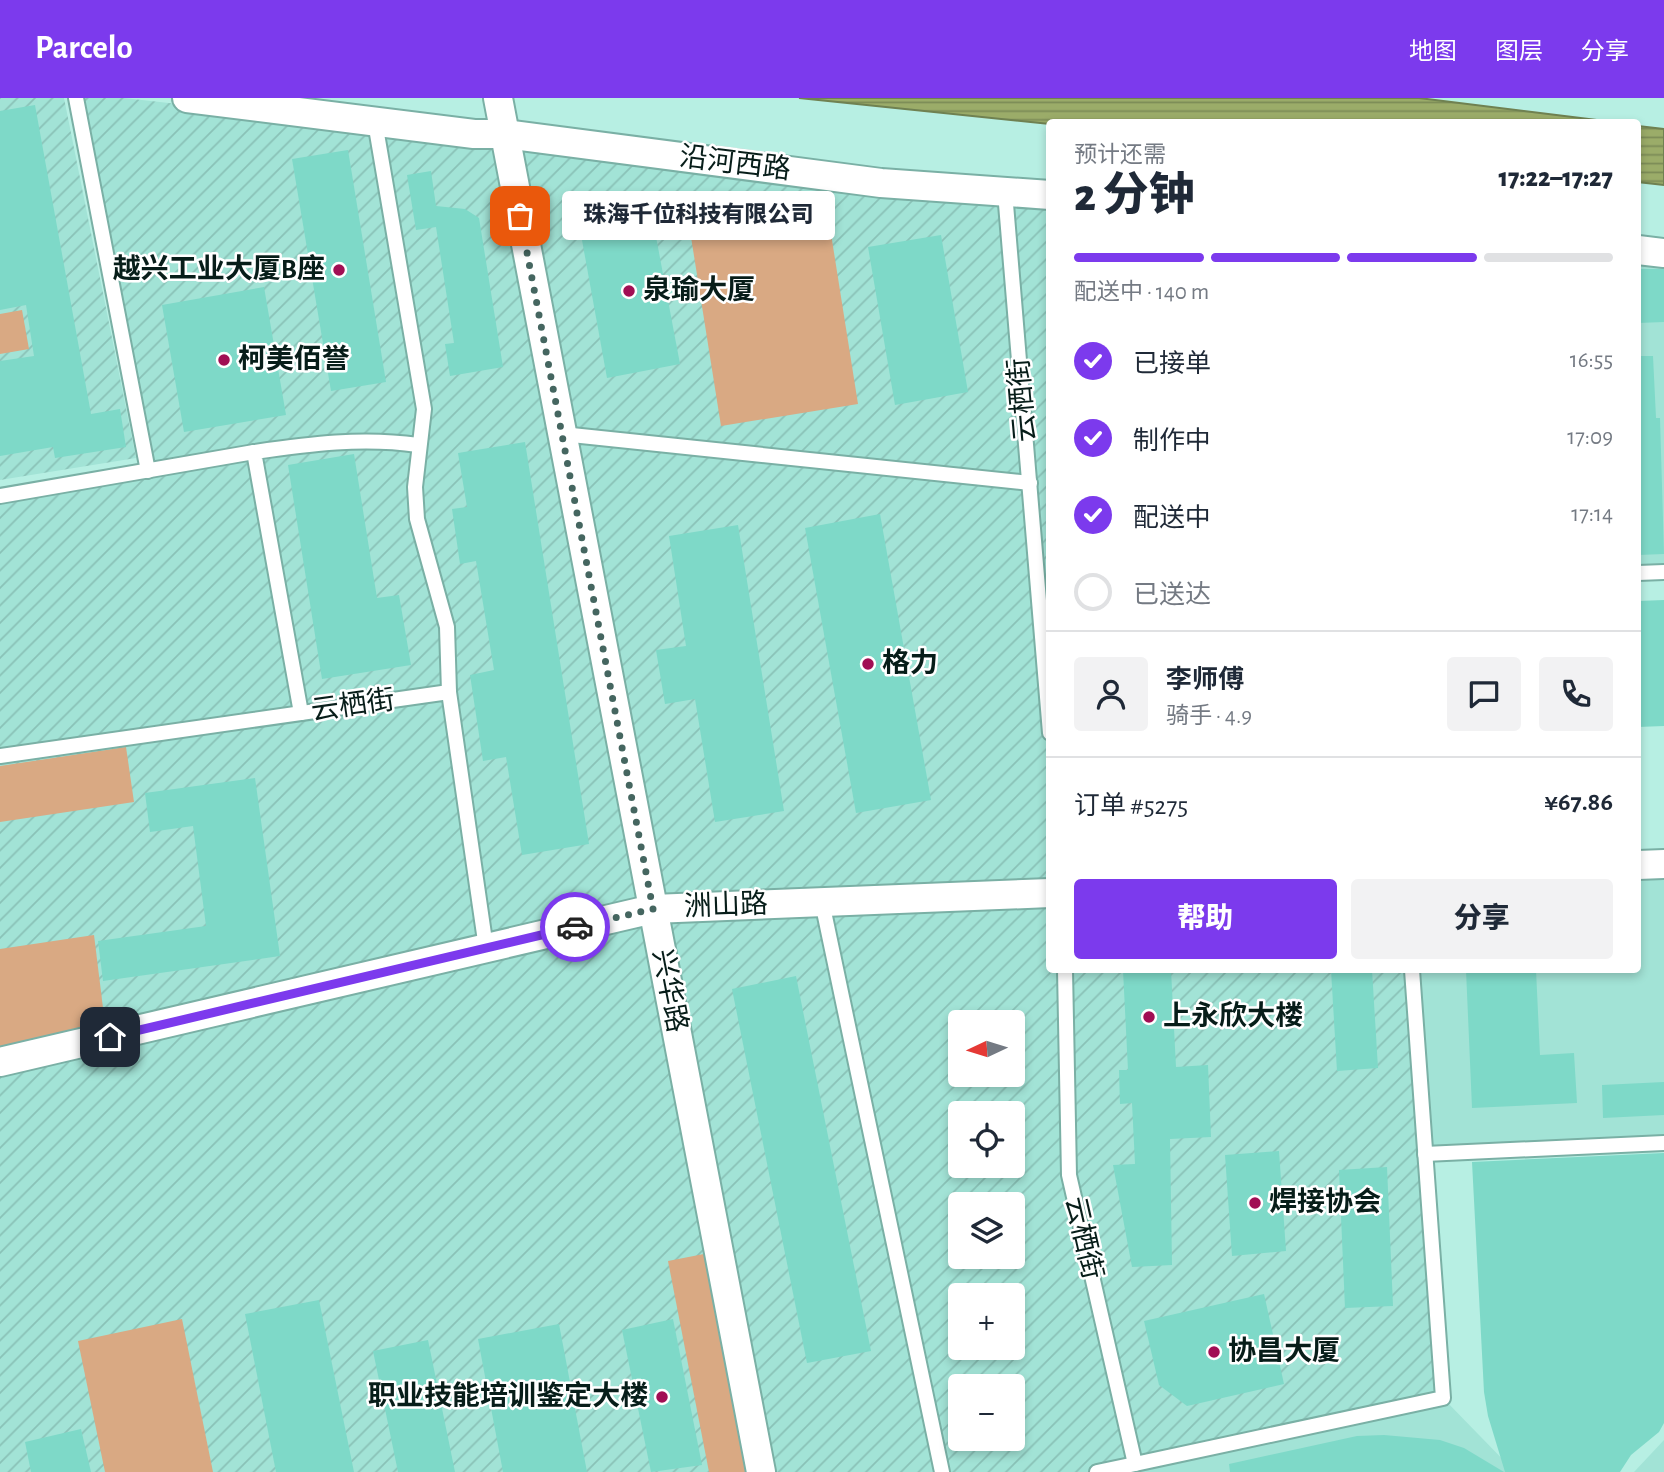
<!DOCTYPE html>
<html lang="zh">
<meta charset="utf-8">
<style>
body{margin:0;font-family:"Alegreya Sans","Noto Sans SC",sans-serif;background:#f2f2f3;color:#1f2937;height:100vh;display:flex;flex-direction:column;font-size:26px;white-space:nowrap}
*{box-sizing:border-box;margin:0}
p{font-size:23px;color:#747a83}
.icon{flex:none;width:38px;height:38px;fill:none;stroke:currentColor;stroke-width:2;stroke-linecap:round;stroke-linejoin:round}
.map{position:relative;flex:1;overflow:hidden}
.sheet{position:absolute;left:1046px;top:21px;width:595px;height:854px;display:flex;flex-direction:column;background:#fff;border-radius:7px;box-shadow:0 4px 10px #0003}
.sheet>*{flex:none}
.needle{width:46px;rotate:266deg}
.controls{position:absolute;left:948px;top:912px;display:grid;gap:14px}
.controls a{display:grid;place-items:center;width:77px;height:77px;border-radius:7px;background:#fff;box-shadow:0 4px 10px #0003;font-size:35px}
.pin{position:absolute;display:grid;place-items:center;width:60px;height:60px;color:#fff;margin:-30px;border-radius:14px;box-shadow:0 4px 10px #0006}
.courier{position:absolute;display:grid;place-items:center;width:70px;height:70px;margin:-35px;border:5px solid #7c3aed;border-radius:50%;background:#fff;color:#222;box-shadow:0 2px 9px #0007}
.bubble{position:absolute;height:49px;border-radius:7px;background:#fff;box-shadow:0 4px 10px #0003;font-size:23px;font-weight:800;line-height:49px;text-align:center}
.overview em{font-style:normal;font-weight:800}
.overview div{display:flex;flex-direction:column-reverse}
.overview{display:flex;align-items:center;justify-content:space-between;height:119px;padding:0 28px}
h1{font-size:46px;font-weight:800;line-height:52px}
.bar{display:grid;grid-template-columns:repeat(4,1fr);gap:10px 7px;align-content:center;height:84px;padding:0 28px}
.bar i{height:9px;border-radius:5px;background:#e0e1e3}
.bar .selected{background:#7c3aed}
.bar p{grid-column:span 4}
.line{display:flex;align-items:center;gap:18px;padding:0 28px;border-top:2px solid #e0e1e3}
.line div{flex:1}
.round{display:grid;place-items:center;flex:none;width:74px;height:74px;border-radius:7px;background:#f2f2f3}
ol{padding:0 28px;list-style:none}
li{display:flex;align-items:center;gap:21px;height:77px}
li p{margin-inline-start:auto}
li .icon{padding:7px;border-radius:50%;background:#7c3aed;color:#fff;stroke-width:4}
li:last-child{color:#747a83}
li i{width:38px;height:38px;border:4px solid #e0e1e3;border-radius:50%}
.button{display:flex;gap:14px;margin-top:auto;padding:14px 28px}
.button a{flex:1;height:80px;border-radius:7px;background:#7c3aed;color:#fff;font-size:28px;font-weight:800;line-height:80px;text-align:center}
.button a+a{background:#f2f2f3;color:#1f2937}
header{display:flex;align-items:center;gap:42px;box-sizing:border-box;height:98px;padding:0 35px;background:#7c3aed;color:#fff}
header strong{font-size:33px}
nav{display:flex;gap:38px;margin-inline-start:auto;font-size:24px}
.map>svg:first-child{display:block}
.built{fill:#a2e3d6}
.industrial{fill:url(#industrial-furrows);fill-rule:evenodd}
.grass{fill:#d9a983}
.water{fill:url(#water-rules);stroke:#6f8151;stroke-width:2}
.building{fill:#7ed9c8}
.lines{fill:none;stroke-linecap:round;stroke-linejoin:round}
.service-casing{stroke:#7ab0a5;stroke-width:18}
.minor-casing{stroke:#7ab0a5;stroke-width:32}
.service{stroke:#fff;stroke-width:14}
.minor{stroke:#fff;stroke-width:28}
.done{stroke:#456660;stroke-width:7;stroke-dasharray:0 12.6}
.route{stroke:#7c3aed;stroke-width:9}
.poi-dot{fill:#a10e54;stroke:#fff;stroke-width:2.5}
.labels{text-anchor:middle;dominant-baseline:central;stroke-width:5;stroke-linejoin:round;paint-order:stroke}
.street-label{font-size:28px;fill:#071d19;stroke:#fff}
.poi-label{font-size:28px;font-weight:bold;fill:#071d19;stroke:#fff;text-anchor:start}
</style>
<header>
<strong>Parcelo</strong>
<nav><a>地图</a><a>图层</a><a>分享</a></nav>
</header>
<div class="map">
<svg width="1664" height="1374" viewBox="0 0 1664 1374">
<defs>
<pattern id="industrial-furrows" width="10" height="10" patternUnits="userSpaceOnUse" patternTransform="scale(1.75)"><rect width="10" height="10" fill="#a2e3d6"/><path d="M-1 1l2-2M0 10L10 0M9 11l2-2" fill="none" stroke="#8ac2b7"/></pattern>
<pattern id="water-rules" width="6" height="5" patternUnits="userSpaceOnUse" patternTransform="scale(1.75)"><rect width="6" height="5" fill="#9bac69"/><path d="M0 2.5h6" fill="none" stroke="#7c8b56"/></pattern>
</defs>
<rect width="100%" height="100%" fill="#b7efe3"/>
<!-- built -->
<g class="built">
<polygon points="1638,149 1664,153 1664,473 1638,474"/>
<polygon points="1664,766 1664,1045 1425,1056 1412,872 1638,872 1638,767"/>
<polygon points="1443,1300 1515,1374 1098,1374"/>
<polygon points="1664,1342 1664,1374 1634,1374"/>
</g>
<!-- industrial -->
<g class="industrial">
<polygon points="0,0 64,0 136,360 0,382"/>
<path d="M 81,0 L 124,0 L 1050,103 L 1050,872 L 1411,872 L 1443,1299 L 1093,1374 L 0,1374 L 0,389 L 152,365 ZM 961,924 L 1013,924 L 1013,976 L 961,976 ZM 961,1015 L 1013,1015 L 1013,1068 L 961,1068 ZM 961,1106 L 1013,1106 L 1013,1158 L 961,1158 ZM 961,1197 L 1013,1197 L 1013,1250 L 961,1250 ZM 961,1288 L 1013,1288 L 1013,1340 L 961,1340 Z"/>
</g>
<!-- grass -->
<g class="grass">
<polygon points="825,98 858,306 721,328 688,120"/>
<polygon points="22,212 29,251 0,256 0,216"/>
<polygon points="126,649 134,704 0,724 0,668"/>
<polygon points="94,837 105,926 0,952 0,851"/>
<polygon points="709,1155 752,1374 709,1374 668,1163"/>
<polygon points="182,1221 213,1374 105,1374 78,1243"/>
</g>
<!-- water -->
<g class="water">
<polygon points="799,0 1419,0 1613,24 1050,26"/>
<polygon points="1638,28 1664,31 1664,87 1638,84"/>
</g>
<!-- building -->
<g class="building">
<polygon points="35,7 91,316 120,311 126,349 55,360 53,349 0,358 0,263 34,258 26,207 0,212 0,13"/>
<polygon points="348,52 386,284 331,293 292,61"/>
<polygon points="431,73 436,108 465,111 479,120 503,269 450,278 445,246 454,245 436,129 416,132 407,77"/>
<polygon points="650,107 680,266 607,280 578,120"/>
<polygon points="941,137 968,294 895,307 868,149"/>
<polygon points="1638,171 1664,171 1664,224 1638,225"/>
<polygon points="264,189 286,317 184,334 162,207"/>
<polygon points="1638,258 1653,258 1656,320 1660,320 1664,456 1638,457"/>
<polygon points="525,344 589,746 522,757 506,659 483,663 470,577 494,572 476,463 460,466 452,411 467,409 458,355"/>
<polygon points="354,356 377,500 399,497 411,567 322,581 288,367"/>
<polygon points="880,416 931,702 856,715 805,430"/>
<polygon points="738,427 784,713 715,724 695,601 665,606 656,552 686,548 669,438"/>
<polygon points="1664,502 1664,628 1638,629 1638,503"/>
<polygon points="255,680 280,858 103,883 98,843 206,828 193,728 150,734 145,695"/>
<polygon points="1123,872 1171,872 1176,969 1208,967 1211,1039 1170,1041 1172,1167 1132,1169 1113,1067 1135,1066 1132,1005 1120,1006 1119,972 1128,972"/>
<polygon points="1331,872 1372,872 1378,970 1337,973"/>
<polygon points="1466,872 1536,872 1540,957 1574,955 1577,1005 1472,1010"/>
<polygon points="796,878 871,1253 807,1265 732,891"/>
<polygon points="1664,984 1664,1017 1603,1020 1602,987"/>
<polygon points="1279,1053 1286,1153 1232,1158 1225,1057"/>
<polygon points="1664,1055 1664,1325 1659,1334 1631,1357 1620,1374 1505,1374 1488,1318 1484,1294 1472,1064"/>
<polygon points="1387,1069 1393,1208 1345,1210 1339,1072"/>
<polygon points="1264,1196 1284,1286 1187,1308 1159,1287 1144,1223"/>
<polygon points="319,1202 354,1374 276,1374 245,1216"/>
<polygon points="673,1221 702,1367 651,1374 622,1232"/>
<polygon points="559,1226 587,1374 503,1374 478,1241"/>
<polygon points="428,1242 455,1374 398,1374 373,1253"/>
<polygon points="81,1331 91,1374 31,1374 25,1344"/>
<polygon points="1384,1337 1440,1342 1464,1350 1504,1374 1230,1374 1229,1366 1357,1338"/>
</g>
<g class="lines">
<!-- service casing -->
<g class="service-casing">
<g id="service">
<polyline points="76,0 148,373"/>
<polyline points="375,24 424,311 415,389 417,421 447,529 449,594"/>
<polyline points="1005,94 1050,635"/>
<polyline points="562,336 1030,385"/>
<polyline points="0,398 254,354"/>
<polyline points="1638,475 1664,474"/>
<path d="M 301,615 L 254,354 C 310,346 362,339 418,347"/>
<polyline points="0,658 449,594 486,850"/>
<polyline points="822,804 942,1374"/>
<polyline points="1065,872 1069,1077 1135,1366 1097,1374"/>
<polyline points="1425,1056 1664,1045"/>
<polyline points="1135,1366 1443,1300 1412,872"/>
</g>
</g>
<!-- minor casing -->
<g class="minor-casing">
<g id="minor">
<polyline points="187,0 474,36 505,36 881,85 1050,97"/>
<polyline points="498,0 761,1374"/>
<polyline points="1638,152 1664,155"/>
<polyline points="1638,767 1664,766"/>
<polyline points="0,964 653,811 1050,795"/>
</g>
</g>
<!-- service -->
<use href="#service" class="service"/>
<!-- minor -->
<use href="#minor" class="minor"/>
</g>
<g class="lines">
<!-- done -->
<polyline class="done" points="520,118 653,811 575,829"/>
<!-- route -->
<polyline class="route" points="110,939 575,829"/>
</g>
<!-- markers -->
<g class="poi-dot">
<circle cx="339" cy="172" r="7"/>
<circle cx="629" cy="193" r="7"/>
<circle cx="224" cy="262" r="7"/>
<circle cx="868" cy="566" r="7"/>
<circle cx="1149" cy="919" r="7"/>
<circle cx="1255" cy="1105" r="7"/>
<circle cx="1214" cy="1254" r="7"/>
<circle cx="662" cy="1299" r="7"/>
</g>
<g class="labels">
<!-- street labels -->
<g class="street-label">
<text transform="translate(735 66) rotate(7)">沿河西路</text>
<text transform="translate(1023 302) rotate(-95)">云栖街</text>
<text transform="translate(353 608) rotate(-8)">云栖街</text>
<text transform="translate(726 808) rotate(-2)">洲山路</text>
<text transform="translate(669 893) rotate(79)">兴华路</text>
<text transform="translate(1083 1140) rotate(77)">云栖街</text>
</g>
<!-- poi labels -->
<g class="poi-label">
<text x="325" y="172" text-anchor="end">越兴工业大厦B座</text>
<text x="643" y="193">泉瑜大厦</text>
<text x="238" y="262">柯美佰誉</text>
<text x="882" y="566">格力</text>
<text x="1163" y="919">上永欣大楼</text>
<text x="1269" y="1105">焊接协会</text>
<text x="1228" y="1254">协昌大厦</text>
<text x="648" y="1299" text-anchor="end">职业技能培训鉴定大楼</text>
</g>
</g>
</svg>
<div class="controls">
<a><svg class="needle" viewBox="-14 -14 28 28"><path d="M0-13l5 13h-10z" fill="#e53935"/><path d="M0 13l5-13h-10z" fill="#747a83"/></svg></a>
<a><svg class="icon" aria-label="locate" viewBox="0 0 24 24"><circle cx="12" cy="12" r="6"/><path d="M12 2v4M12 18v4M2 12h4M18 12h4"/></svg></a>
<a><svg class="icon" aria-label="layers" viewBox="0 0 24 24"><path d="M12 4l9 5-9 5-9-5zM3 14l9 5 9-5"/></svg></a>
<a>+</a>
<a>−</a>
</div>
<div class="pin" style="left:520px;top:118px;background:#ea580c"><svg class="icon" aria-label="bag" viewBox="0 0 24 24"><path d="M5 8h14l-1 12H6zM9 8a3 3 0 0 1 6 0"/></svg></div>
<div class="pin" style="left:110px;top:939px;background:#1f2937"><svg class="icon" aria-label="home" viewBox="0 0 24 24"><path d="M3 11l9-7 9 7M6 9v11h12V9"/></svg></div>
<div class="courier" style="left:575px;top:829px"><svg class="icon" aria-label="car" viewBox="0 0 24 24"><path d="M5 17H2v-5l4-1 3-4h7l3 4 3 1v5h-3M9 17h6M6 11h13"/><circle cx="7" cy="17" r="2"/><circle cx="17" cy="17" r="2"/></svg></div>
<div class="bubble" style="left:562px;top:93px;width:273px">珠海千位科技有限公司</div>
<section class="sheet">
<div class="overview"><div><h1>2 分钟</h1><p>预计还需</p></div><em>17:22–17:27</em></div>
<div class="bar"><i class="selected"></i><i class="selected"></i><i class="selected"></i><i></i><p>配送中 · 140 m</p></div>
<ol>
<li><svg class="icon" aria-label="check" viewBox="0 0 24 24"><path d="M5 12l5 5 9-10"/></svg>已接单<p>16:55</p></li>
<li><svg class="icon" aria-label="check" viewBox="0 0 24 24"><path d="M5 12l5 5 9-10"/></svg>制作中<p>17:09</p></li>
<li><svg class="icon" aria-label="check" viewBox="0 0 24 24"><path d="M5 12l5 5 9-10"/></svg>配送中<p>17:14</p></li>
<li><i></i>已送达</li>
</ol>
<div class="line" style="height:126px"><a class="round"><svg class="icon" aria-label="person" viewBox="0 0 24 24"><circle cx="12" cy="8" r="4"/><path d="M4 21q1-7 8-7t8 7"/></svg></a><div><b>李师傅</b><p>骑手 · 4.9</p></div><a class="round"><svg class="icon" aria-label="chat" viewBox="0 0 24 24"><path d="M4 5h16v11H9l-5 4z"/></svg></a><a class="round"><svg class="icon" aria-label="phone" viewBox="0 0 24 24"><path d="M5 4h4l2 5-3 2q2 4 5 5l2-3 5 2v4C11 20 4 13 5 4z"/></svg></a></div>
<div class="line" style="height:91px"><div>订单 #5275</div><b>¥67.86</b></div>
<div class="button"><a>帮助</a><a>分享</a></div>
</section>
</div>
